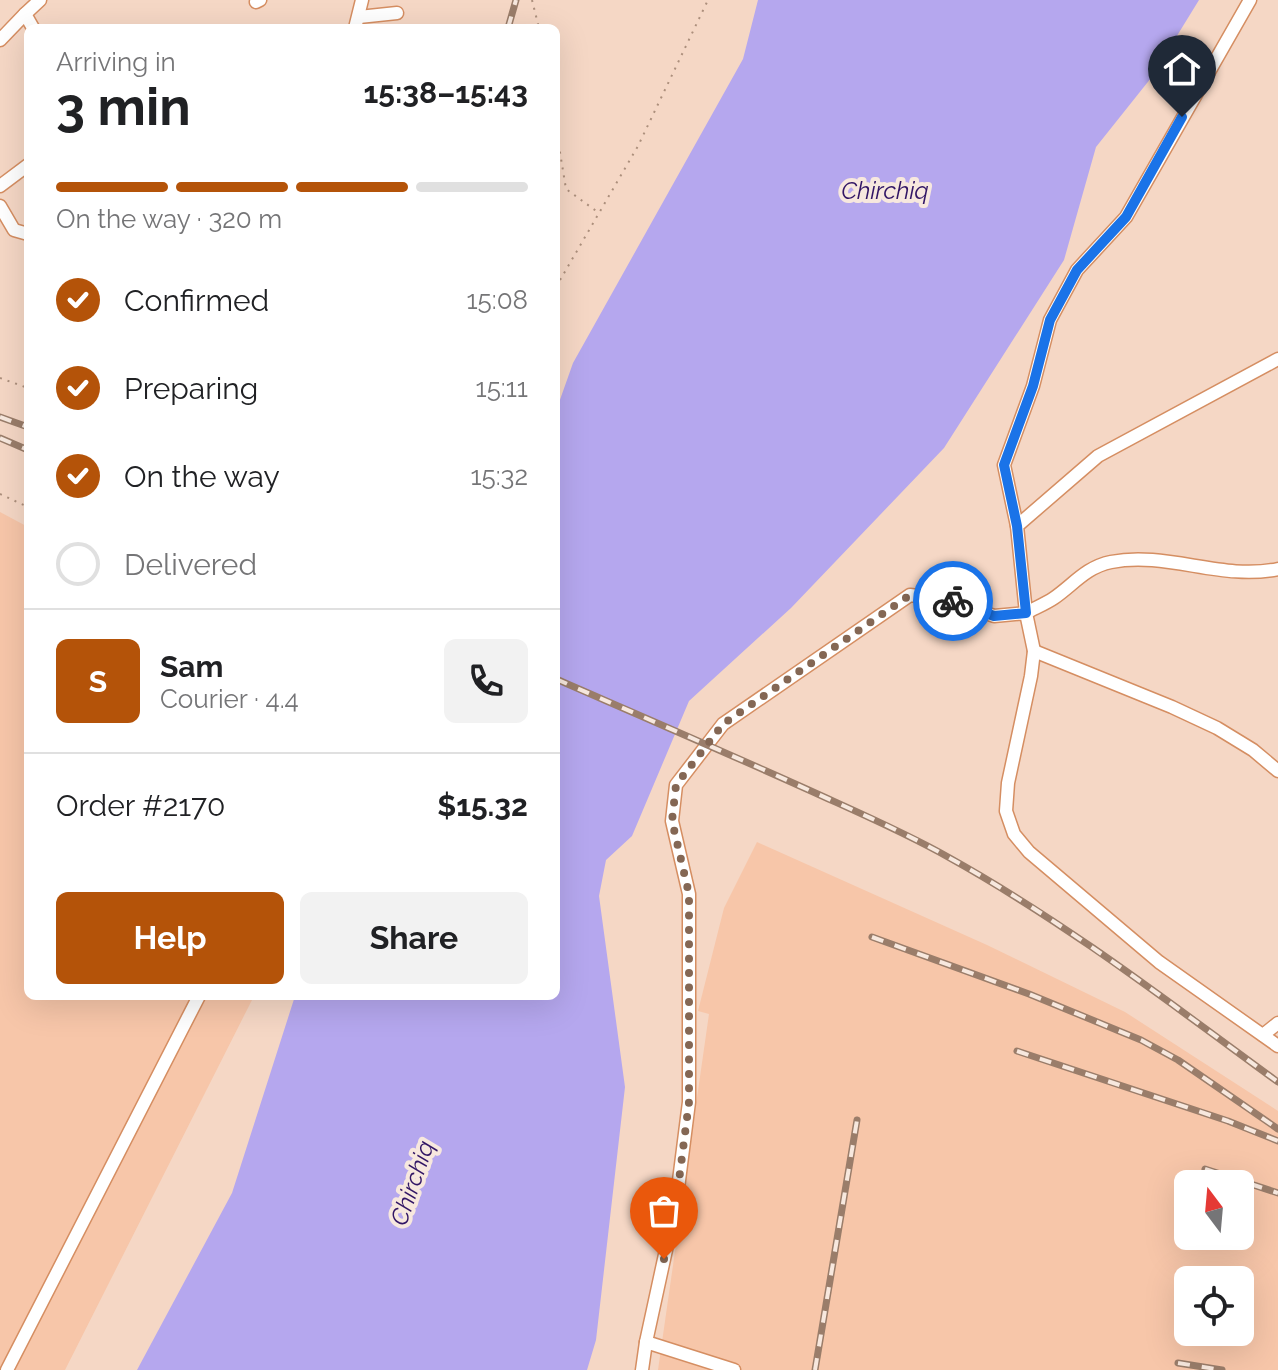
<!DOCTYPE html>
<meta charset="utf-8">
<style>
body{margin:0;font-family:Raleway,sans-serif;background:#f2f2f2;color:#202124;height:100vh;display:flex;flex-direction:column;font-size:30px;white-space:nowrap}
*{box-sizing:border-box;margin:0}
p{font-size:26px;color:#757577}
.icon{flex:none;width:44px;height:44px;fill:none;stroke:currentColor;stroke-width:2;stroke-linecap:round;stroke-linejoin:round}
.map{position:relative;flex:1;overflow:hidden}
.side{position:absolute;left:24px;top:24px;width:536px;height:976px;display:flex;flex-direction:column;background:#fff;border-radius:12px;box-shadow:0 8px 32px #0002}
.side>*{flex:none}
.needle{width:52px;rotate:344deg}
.fabs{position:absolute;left:1174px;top:1170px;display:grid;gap:16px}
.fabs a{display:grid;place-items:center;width:80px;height:80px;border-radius:12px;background:#fff;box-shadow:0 8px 32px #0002;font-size:40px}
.pin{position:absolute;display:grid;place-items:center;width:68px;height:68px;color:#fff;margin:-82px -34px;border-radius:50% 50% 50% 0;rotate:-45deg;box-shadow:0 0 8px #0007}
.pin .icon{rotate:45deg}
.courier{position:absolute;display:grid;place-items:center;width:80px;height:80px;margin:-40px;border:6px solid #1a73e8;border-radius:50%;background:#fff;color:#222;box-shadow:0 2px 10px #0007}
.headline em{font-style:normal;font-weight:700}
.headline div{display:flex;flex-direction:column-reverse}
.headline{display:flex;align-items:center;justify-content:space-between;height:136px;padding:0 32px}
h1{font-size:52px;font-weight:700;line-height:60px}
.bar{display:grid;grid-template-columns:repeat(4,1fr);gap:12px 8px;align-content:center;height:96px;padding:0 32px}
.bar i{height:10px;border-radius:6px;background:#e0e0e0}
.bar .on{background:#b45309}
.bar p{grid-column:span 4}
.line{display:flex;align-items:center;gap:20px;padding:0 32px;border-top:2px solid #e0e0e0}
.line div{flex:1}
.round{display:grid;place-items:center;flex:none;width:84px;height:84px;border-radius:12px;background:#f2f2f2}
ol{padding:0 32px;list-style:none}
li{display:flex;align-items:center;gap:24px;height:88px}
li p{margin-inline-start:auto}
li .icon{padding:8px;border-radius:50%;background:#b45309;color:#fff;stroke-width:4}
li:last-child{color:#757577}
li i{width:44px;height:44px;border:4px solid #e0e0e0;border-radius:50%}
.primary-button{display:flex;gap:16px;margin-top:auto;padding:16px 32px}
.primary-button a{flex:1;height:92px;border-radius:12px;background:#b45309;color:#fff;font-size:32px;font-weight:700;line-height:92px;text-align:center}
.primary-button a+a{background:#f2f2f2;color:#202124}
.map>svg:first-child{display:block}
.built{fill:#f7c6a9;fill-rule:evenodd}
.water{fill:#b5a7ee}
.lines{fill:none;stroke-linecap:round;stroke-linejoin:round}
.minor-casing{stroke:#d58e62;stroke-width:15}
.path{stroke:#ac8f7c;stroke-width:2;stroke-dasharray:2 6;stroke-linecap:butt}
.minor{stroke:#fff;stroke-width:12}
.rail-casing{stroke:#9a7d6a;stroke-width:7}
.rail{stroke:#f7e8de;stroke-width:4;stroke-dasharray:12;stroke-linecap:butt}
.done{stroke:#846754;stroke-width:8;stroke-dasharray:0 14.4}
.route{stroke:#1a73e8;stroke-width:10}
.labels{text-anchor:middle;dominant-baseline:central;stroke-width:8;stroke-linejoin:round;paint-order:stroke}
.water-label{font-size:24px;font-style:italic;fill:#311565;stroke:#f7e8de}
</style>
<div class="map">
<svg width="1278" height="1370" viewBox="0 0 1278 1370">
<rect width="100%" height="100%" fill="#f5d7c5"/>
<!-- built -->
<g class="built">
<polygon points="0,512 28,527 28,996 254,996 65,1370 0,1370"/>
<path d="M 757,842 L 987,945 L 1125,1012 L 1278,1111 L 1278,1370 L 658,1370 L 709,1014 L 698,1011 L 724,908 ZM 1188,1184 L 1240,1184 L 1240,1236 L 1188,1236 ZM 1188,1280 L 1240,1280 L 1240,1332 L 1188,1332 Z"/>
</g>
<!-- water -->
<polygon class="water" points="758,0 1199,0 1151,78 1096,147 1064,260 944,448 791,608 689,701 632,836 606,860 599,896 625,1087 596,1340 587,1370 137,1370 232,1193 295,996 556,996 556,411 573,363 743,59"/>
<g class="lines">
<!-- minor casing -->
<g class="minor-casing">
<g id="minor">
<polyline points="256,2 260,0"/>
<polyline points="359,17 397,13"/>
<polyline points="33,28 25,14 40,0"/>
<polyline points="355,28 362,0"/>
<polyline points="0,40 25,14"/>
<polyline points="0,186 28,165"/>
<polyline points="0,206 14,230 28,234"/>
<path d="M 1278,359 L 1098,456 L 1017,526 L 1026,613 C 1035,608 1045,604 1054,598 C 1073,585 1086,567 1111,562 C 1167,551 1222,581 1278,569"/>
<polyline points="1017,526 1004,465 1033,386 1050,320 1077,270 1126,217 1250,0"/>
<polyline points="1034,651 1172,707 1217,728 1253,750 1278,771"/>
<polyline points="1263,1035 1278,1023"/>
<polyline points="646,1342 734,1370"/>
<polyline points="7,1370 199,996"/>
<polyline points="642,1370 646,1342 676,1204 689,1102 689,894 672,821 676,785 723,724 910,595 951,600 994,616 1026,613 1034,651 1031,676 1008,783 1006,811 1014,834 1029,852 1159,962 1278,1046"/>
</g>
</g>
<!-- path -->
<g class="path">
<polyline points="532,0 539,28"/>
<polyline points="556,128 566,189 599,213"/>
<polyline points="556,287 638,146 708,0"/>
<polyline points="0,378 28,388"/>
<polyline points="0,494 28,507"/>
</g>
<!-- minor -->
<use href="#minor" class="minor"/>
<!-- rail casing -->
<g class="rail-casing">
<g id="rail">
<polyline points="508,28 516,0"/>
<polyline points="0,417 28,427"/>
<polyline points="0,438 28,450"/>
<path d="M 556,679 C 641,716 727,753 811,791 C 857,812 904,832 948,857 C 1065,922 1170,1003 1278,1082"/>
<polyline points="872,937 1029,994 1141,1040 1178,1060 1278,1129"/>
<polyline points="1017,1051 1228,1121 1278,1141"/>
<polyline points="1205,1169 1278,1193"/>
<polyline points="1178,1363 1222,1370"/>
<polyline points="815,1370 857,1120"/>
</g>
</g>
<!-- rail -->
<use href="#rail" class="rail"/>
</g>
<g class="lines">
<!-- done -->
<polyline class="done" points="664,1259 676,1204 689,1102 689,894 672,821 676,785 723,724 910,595 953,601"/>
<!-- route -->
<polyline class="route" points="953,601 994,616 1026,613 1017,526 1004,465 1033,386 1050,320 1077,270 1126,217 1182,117"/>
</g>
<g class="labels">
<!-- water labels -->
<g class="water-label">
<text x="885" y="190">Chirchiq</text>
<text transform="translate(412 1183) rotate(-71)">Chirchiq</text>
</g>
</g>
</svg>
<div class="fabs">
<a><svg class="needle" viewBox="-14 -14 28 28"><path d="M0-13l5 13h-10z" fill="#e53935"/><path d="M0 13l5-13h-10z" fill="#757577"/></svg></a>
<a><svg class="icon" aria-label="locate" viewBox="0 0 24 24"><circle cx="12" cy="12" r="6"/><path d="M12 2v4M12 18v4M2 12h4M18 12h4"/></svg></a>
</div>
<div class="pin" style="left:664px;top:1259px;background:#ea580c"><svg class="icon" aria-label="bag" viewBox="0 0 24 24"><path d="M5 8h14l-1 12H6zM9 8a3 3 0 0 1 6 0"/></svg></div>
<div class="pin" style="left:1182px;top:117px;background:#1f2937"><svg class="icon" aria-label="home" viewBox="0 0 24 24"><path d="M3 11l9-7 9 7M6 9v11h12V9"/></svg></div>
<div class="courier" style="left:953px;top:601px"><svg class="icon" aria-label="bike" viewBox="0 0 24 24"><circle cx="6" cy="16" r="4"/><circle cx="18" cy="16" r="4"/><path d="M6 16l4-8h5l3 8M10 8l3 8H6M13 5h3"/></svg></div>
<section class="side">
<div class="headline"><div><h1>3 min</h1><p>Arriving in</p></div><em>15:38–15:43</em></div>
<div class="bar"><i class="on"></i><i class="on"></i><i class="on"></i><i></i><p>On the way · 320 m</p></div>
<ol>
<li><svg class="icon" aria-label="check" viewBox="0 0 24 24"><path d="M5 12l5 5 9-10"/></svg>Confirmed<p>15:08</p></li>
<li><svg class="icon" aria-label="check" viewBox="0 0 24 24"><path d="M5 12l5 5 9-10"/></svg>Preparing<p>15:11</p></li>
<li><svg class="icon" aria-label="check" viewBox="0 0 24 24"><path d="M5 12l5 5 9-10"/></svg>On the way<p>15:32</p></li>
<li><i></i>Delivered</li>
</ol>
<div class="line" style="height:144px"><b class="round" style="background:#b45309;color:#fff">S</b><div><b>Sam</b><p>Courier · 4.4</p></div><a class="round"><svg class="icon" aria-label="phone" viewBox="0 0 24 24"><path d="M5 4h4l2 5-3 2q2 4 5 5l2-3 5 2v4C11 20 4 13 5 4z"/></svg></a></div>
<div class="line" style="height:104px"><div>Order #2170</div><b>$15.32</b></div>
<div class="primary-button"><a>Help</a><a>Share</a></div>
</section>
</div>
